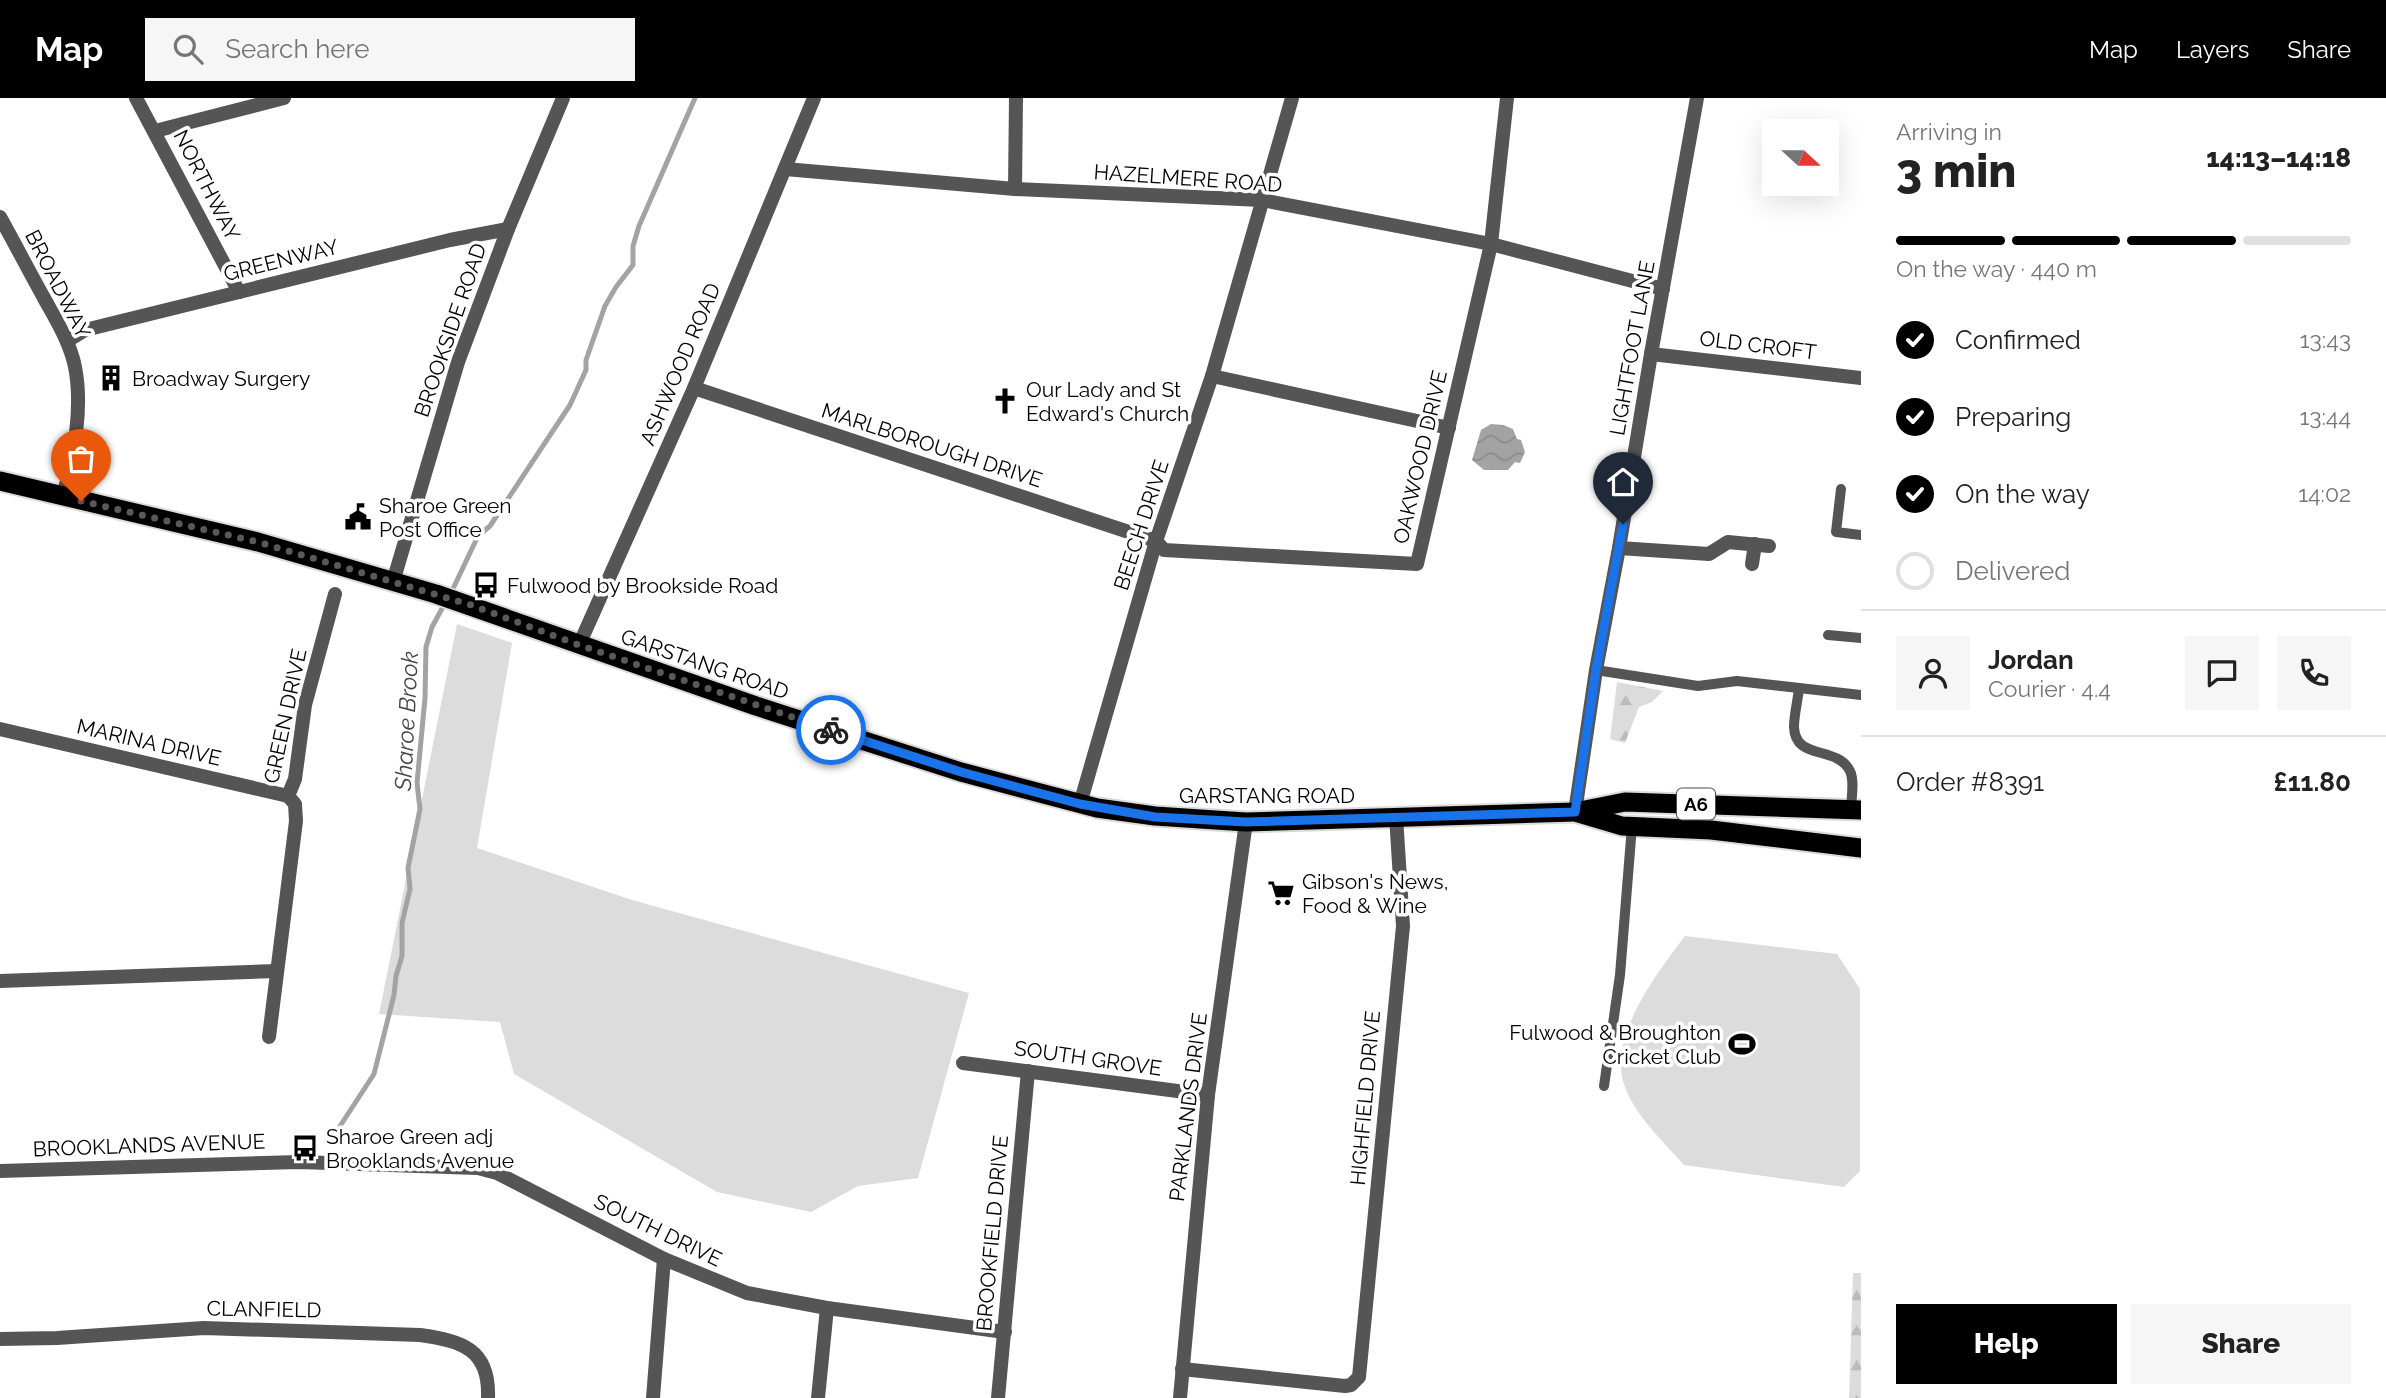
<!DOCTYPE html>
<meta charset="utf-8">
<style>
body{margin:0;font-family:Raleway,sans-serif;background:#f6f6f6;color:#222;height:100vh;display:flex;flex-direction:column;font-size:26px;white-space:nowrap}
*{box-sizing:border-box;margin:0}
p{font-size:23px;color:#767676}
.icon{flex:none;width:38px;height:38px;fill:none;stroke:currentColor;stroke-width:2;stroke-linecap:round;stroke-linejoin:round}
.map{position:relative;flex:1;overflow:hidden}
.panel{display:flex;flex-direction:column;background:#fff;width:525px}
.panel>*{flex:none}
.needle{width:46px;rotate:111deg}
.controls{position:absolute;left:1762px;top:21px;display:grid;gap:14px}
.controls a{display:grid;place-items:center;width:77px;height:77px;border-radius:0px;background:#fff;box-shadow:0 7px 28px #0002;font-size:35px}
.pin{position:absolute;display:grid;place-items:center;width:60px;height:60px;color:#fff;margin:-72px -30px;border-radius:50% 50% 50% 0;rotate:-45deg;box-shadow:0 0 7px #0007}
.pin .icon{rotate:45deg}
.courier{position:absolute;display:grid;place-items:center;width:70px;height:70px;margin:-35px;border:5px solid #1a73e8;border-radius:50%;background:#fff;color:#222;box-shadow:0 2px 9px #0007}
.headline em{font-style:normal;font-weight:800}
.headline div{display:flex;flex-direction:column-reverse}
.headline{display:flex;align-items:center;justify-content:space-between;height:119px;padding:0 35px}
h1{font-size:46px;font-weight:800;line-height:52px}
.bar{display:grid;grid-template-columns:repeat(4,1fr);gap:10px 7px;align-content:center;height:84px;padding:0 35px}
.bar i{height:9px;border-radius:5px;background:#e0e0e0}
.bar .active{background:#000}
.bar p{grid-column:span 4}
.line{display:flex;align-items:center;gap:18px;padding:0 35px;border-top:2px solid #e0e0e0}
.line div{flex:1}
.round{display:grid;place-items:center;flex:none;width:74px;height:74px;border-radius:0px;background:#f6f6f6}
ol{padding:0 35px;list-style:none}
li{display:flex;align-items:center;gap:21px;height:77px}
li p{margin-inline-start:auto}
li .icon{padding:7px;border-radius:50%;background:#000;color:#fff;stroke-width:4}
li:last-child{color:#767676}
li i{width:38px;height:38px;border:4px solid #e0e0e0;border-radius:50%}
.cta{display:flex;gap:14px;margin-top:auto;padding:14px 35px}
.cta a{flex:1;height:80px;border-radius:0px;background:#000;color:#fff;font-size:28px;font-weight:800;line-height:80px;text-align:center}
.cta a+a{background:#f6f6f6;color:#222}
header{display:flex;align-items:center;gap:42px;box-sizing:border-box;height:98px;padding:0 35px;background:#000;color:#fff}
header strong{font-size:33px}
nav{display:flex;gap:38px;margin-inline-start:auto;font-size:24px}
.search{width:490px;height:63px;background:#f6f6f6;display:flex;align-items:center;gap:18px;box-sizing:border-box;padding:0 24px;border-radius:0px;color:#767676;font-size:26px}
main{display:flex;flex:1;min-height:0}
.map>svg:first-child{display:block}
.forest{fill:url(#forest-firs)}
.park{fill:#dcdcdc}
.water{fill:url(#water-waves)}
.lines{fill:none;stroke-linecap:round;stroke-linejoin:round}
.stream{stroke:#a3a3a3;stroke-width:5}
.trunk-casing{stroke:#dbdbdb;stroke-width:23}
.service{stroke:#555;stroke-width:10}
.minor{stroke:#555;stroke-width:14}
.tertiary{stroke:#555;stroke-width:14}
.trunk{stroke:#000;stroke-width:19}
.done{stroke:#595959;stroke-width:7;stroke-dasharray:0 12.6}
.route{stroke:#1a73e8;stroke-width:9}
.labels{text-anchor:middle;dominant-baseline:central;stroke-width:7;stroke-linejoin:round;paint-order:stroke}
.shield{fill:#fff;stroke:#4c4c4c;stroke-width:2}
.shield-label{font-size:19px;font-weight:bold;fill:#000}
.street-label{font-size:21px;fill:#000;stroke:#fff}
.poi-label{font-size:21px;fill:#000;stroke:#fff;text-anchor:start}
.water-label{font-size:23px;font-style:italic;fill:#444;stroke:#fff}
</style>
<header>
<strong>Map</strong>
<div class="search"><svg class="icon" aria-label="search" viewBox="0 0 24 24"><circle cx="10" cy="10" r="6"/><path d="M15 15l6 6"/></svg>Search here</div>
<nav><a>Map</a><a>Layers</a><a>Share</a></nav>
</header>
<main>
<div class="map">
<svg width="1861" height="1300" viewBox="0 0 1861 1300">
<defs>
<pattern id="forest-firs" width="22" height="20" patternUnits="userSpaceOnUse" patternTransform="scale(1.75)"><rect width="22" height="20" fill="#dcdcdc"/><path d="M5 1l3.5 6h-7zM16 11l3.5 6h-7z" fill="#bbb"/></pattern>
<pattern id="water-waves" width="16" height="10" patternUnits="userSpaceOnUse" patternTransform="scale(1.75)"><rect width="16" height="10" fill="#a3a3a3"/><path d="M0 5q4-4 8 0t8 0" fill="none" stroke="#8b8b8b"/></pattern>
</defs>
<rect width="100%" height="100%" fill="#fff"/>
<!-- forest -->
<g class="forest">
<polygon points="1617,584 1663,593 1652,604 1639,609 1625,645 1610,641"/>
<polygon points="1853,1175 1861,1175 1861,1300 1849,1300"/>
</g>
<!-- park -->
<g class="park">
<polygon points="457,526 512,545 477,750 632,802 969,895 918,1080 858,1088 811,1114 717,1094 514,976 500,924 379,916"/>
<path d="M 1685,838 L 1837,856 L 1860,891 L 1860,1073 L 1844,1089 L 1684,1067 C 1663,1043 1636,1019 1625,989 C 1606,941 1657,875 1685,838 Z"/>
</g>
<!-- water -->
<polygon class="water" points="1491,326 1503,327 1513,331 1517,341 1521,342 1525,354 1520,365 1515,364 1508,372 1484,372 1472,362 1481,332"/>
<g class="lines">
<!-- stream -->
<g class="stream">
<polyline points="450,497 478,438 490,428 570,307 586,272 586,262 605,208 616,189 633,167 633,148 639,128 695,0"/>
<polyline points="329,1045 374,976 394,897 396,878 402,858 402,825 410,791 408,770 420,711 417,685 425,600 426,549 432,529 445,505"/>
</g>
<!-- trunk casing -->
<g class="trunk-casing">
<g id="trunk">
<polyline points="0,383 258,444 436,496 756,608 961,674 1097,710 1155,718 1246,724 1575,714 1625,704 1861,712"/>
<polyline points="1578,715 1622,728 1711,732 1861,750"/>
</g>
</g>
<!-- service -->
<g class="service">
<polyline points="1841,391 1836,434 1861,437"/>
<polyline points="1828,537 1861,540"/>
<polyline points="1596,572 1698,588 1737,583 1861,597"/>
<path d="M 1799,590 C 1798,602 1794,616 1794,629 C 1795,663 1837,647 1850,673 C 1855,683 1851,701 1851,712"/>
<polyline points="1604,988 1620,877 1632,728"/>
</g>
<!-- minor -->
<g class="minor">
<polyline points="136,0 239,194"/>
<polyline points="155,33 284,0"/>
<polyline points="785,71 1015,91 1262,102 1491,146 1663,191"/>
<polyline points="1015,91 1016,0"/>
<path d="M 0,119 C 15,146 29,173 44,200 C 56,222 70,244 75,269 C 83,309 74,360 63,398"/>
<polyline points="67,243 85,232 450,142 508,131"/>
<polyline points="1651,256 1861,280"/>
<polyline points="1212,278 1449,330"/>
<polyline points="694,290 1156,443 1164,452 1417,466 1491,146 1507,0"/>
<polyline points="1619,450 1709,456 1728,444 1769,448"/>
<polyline points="1752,466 1755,446"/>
<polyline points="393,484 458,264 508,131 563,0"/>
<polyline points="579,547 694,290 814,0"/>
<polyline points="0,631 288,698"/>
<polyline points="288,698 295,681 305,607 335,496"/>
<polyline points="1080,706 1156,443 1212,278 1292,0"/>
<polyline points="0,883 277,873"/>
<polyline points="269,939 296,723 295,706 288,698"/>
<polyline points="963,965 1208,997"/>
<polyline points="0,1073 299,1064 478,1070 497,1075 664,1161 747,1195 827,1210 1005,1234"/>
<path d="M 0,1241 L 57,1240 L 204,1230 L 420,1237 C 462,1243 490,1251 488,1300"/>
<polyline points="1182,1271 1345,1288 1351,1287 1359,1279 1403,828 1396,718"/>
<polyline points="653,1300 664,1161"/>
<polyline points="818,1300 827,1210"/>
<polyline points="998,1300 1028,973"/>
<polyline points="1180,1300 1208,997 1246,724"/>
</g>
<!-- tertiary -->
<polyline class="tertiary" points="1575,714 1596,572 1619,450 1651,256 1697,0"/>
<!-- trunk -->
<use href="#trunk" class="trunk"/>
</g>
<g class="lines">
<!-- done -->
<polyline class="done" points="81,403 258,444 471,507 579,547 831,632"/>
<!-- route -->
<polyline class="route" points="831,632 961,674 1080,706 1155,719 1246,724 1575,714 1596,572 1623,426"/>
</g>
<!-- icons -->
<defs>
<g id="building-bare" transform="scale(2.1)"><path d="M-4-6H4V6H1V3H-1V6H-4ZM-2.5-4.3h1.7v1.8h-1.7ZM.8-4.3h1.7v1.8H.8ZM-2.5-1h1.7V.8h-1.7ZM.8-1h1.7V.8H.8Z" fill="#000" stroke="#fff" stroke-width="2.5" paint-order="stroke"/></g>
<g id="church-bare" transform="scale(2.1)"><path d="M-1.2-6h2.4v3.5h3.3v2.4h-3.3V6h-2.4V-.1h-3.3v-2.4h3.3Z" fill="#000" stroke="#fff" stroke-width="2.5" paint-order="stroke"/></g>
<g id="civic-bare" transform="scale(2.1)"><path d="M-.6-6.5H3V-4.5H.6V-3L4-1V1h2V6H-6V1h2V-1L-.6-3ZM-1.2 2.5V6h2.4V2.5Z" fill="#000" stroke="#fff" stroke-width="2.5" paint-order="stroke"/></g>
<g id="bus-bare" transform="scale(2.1)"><path d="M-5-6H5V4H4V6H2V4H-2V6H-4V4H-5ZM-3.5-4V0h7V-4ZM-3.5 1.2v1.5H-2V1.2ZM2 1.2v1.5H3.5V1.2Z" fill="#000" stroke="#fff" stroke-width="2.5" paint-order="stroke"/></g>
<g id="supermarket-bare" transform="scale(2.1)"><path d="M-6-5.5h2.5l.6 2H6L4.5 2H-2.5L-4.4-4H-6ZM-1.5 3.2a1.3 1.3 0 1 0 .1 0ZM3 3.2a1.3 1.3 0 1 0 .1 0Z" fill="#000" stroke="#fff" stroke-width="2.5" paint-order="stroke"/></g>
<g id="stadium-bare" transform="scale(2.1)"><path d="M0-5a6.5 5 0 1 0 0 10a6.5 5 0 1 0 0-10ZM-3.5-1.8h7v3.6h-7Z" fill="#000" stroke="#fff" stroke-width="2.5" paint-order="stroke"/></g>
</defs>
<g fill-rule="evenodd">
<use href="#building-bare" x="111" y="280"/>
<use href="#church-bare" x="1005" y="303"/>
<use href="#civic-bare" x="358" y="419"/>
<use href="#bus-bare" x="486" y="487"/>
<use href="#supermarket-bare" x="1281" y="795"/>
<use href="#stadium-bare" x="1742" y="946"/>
<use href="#bus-bare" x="305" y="1050"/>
</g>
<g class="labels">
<!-- shield labels -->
<rect class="shield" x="1677" y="690.5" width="38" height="31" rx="5"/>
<g class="shield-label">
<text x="1696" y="706">A6</text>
</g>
<!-- street labels -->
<g class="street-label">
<text transform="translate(1188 80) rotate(4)">HAZELMERE ROAD</text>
<text transform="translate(207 87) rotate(63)">NORTHWAY</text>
<text transform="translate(281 162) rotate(-14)">GREENWAY</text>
<text transform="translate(58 186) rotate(63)">BROADWAY</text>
<text transform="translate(450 232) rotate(-71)">BROOKSIDE ROAD</text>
<text transform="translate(1758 247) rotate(7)">OLD CROFT</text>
<text transform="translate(1632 250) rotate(-80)">LIGHTFOOT LANE</text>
<text transform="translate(680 266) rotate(-67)">ASHWOOD ROAD</text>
<text transform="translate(932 347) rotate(18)">MARLBOROUGH DRIVE</text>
<text transform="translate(1420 359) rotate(-77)">OAKWOOD DRIVE</text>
<text transform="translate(1141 427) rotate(-72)">BEECH DRIVE</text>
<text transform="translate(705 566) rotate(19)">GARSTANG ROAD</text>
<text transform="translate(285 618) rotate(-78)">GREEN DRIVE</text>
<text transform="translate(149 644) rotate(13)">MARINA DRIVE</text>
<text x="1267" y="697">GARSTANG ROAD</text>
<text transform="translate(1088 960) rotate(8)">SOUTH GROVE</text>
<text transform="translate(1365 1000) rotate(-85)">HIGHFIELD DRIVE</text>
<text transform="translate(1188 1009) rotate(-83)">PARKLANDS DRIVE</text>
<text transform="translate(149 1047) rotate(-2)">BROOKLANDS AVENUE</text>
<text transform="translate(658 1132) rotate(26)">SOUTH DRIVE</text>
<text transform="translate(992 1135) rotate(-85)">BROOKFIELD DRIVE</text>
<text transform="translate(264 1211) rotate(1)">CLANFIELD</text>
</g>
<!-- poi labels -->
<g class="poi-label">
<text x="132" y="280">Broadway Surgery</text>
<text x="1026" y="291">Our Lady and St<tspan x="1026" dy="24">Edward's Church</tspan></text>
<text x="379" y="407">Sharoe Green<tspan x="379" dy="24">Post Office</tspan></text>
<text x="507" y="487">Fulwood by Brookside Road</text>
<text x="1302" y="783">Gibson's News,<tspan x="1302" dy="24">Food &amp; Wine</tspan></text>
<text x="1721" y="934" text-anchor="end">Fulwood &amp; Broughton<tspan x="1721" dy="24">Cricket Club</tspan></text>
<text x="326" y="1038">Sharoe Green adj<tspan x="326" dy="24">Brooklands Avenue</tspan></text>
</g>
<!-- water labels -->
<g class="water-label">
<text transform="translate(406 623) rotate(-87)">Sharoe Brook</text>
</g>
</g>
</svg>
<div class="controls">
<a><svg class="needle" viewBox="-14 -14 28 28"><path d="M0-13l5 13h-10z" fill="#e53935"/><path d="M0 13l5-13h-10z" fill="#767676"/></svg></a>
</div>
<div class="pin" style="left:81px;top:403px;background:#ea580c"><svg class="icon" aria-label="bag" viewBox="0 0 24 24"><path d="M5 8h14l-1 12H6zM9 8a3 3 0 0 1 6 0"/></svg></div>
<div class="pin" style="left:1623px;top:426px;background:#1f2937"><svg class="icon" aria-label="home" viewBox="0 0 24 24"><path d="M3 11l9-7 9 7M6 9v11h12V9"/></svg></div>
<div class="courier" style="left:831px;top:632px"><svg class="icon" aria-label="bike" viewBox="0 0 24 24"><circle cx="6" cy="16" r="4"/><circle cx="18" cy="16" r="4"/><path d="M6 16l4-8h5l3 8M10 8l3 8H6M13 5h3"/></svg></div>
</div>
<section class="panel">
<div class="headline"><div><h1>3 min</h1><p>Arriving in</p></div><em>14:13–14:18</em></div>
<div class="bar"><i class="active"></i><i class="active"></i><i class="active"></i><i></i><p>On the way · 440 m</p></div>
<ol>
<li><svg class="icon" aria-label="check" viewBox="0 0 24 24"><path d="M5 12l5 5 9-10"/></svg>Confirmed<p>13:43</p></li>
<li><svg class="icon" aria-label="check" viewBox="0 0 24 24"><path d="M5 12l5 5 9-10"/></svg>Preparing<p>13:44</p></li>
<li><svg class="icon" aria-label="check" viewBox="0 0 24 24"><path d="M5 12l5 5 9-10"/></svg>On the way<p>14:02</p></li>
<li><i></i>Delivered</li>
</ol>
<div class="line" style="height:126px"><a class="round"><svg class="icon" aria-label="person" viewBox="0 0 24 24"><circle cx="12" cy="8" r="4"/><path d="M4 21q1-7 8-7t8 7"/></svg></a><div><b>Jordan</b><p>Courier · 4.4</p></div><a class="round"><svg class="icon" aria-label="chat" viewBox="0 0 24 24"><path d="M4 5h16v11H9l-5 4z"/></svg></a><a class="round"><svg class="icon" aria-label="phone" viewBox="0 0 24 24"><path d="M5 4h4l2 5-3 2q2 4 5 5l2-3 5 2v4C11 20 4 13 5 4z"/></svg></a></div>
<div class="line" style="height:91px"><div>Order #8391</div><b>£11.80</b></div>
<div class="cta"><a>Help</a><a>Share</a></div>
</section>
</main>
